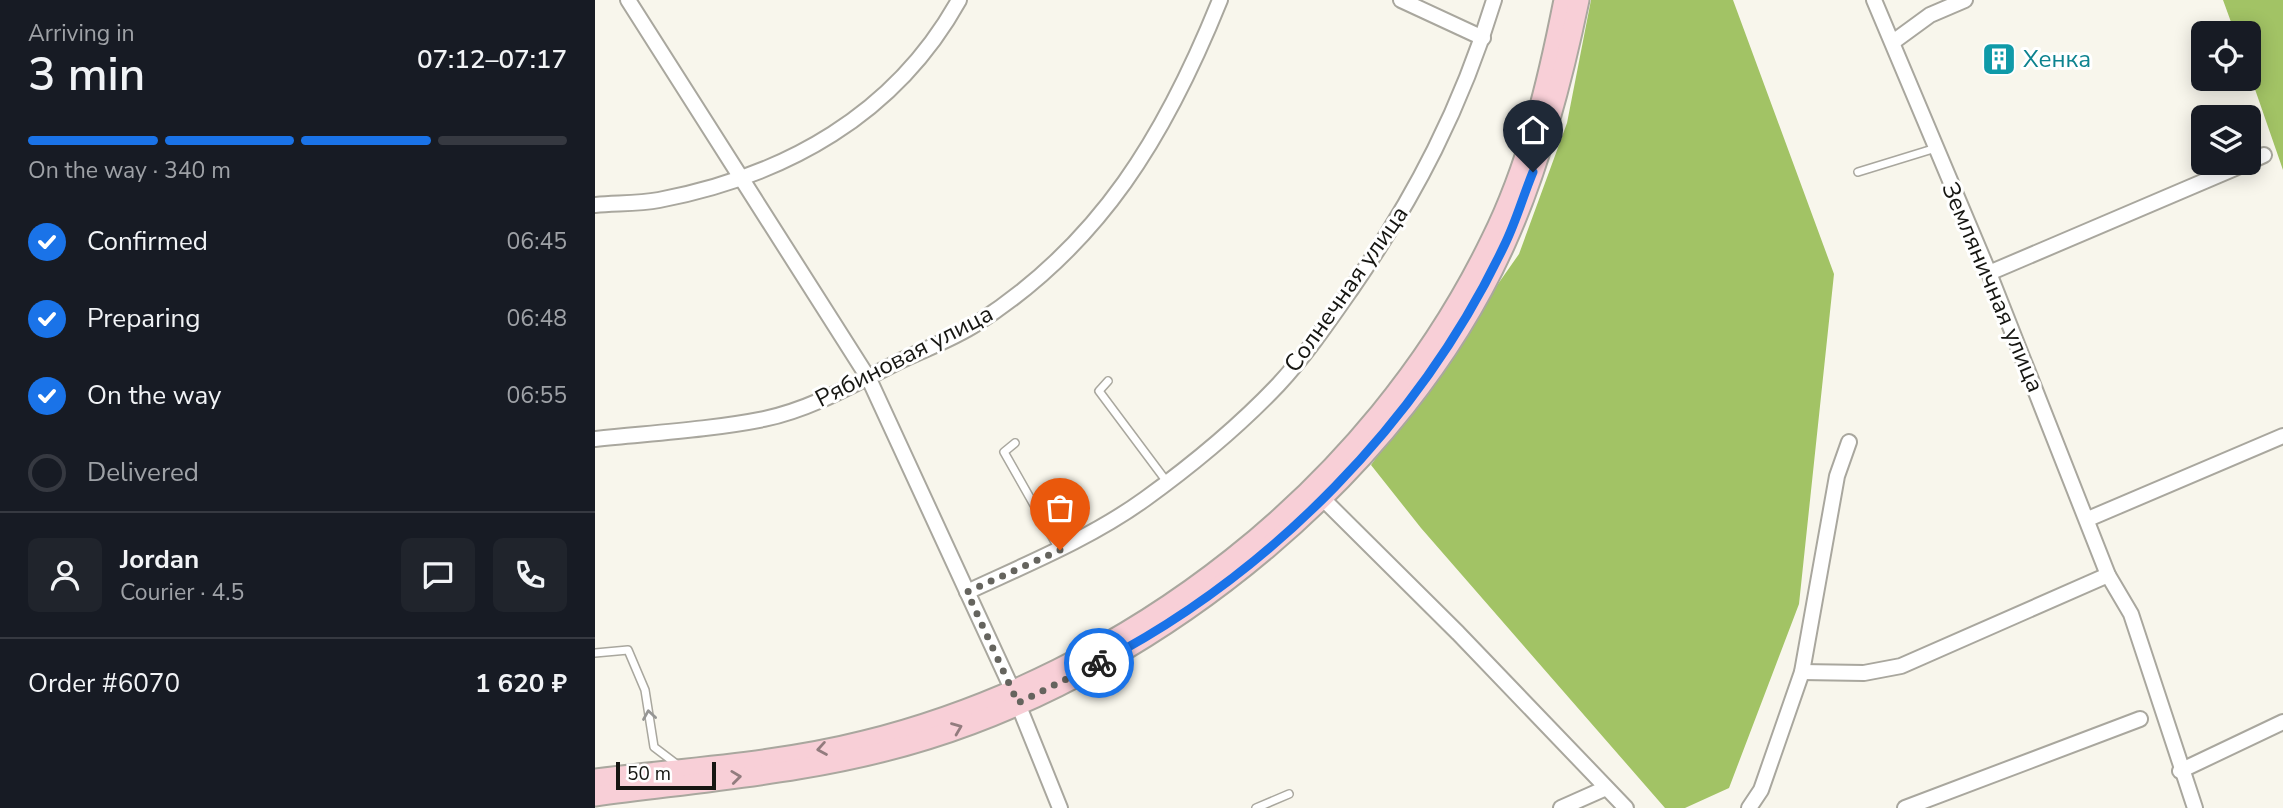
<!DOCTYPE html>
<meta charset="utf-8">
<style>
body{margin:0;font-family:"Nunito Sans",sans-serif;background:#20242c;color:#f1f3f6;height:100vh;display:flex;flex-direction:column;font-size:26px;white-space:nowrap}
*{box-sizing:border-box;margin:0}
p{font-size:23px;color:#9ea1a6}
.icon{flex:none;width:38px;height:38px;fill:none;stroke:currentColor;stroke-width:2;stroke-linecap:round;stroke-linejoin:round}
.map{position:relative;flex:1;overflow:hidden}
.side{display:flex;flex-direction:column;background:#171b24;width:595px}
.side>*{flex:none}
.fabs{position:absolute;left:1596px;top:21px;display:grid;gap:14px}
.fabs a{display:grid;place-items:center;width:70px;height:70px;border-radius:10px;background:#171b24;box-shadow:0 4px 18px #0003;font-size:35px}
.scale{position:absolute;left:21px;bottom:18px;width:100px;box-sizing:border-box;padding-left:7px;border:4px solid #161612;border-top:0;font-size:19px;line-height:24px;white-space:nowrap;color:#161612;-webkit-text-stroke:5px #fff;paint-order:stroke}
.pin{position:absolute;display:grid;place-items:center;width:60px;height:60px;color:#fff;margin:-72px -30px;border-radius:50% 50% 50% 0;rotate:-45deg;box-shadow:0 0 7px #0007}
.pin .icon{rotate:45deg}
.courier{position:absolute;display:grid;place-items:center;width:70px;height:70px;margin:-35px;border:5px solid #1a73e8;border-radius:50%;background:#fff;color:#222;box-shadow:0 2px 9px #0007}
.headline em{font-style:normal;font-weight:600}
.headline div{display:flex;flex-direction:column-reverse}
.headline{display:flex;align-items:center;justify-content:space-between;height:119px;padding:0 28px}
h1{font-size:46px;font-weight:600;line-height:52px}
.bar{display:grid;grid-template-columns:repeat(4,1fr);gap:10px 7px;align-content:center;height:84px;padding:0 28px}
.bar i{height:9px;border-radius:5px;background:#363941}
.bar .on{background:#1a73e8}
.bar p{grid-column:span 4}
.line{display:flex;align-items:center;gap:18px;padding:0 28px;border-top:2px solid #363941}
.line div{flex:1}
.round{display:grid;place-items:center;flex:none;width:74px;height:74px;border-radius:10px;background:#20242c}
ol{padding:0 28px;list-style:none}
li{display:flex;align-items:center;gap:21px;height:77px}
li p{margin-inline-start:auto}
li .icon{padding:7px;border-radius:50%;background:#1a73e8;color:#fff;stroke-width:4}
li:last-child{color:#9ea1a6}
li i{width:38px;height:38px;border:4px solid #363941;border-radius:50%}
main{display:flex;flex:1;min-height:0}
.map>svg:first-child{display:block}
.forest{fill:#a2c365}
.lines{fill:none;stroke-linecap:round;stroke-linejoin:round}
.service-casing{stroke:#a9a79e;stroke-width:10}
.minor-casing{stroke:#a9a79e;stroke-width:18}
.secondary-casing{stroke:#a9a79e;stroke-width:23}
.service{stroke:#fff;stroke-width:7}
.minor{stroke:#fff;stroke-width:14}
.secondary{stroke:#f8cfd7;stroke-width:19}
.oneway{stroke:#969694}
.oneway2{stroke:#927c7e}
.done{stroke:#65645e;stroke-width:7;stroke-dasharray:0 12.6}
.route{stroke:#1a73e8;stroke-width:9}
.labels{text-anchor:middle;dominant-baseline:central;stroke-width:6;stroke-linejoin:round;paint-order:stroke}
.culture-label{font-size:24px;fill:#0d838f;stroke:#fff;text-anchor:start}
.street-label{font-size:24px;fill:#161612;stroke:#fff}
</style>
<main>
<section class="side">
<div class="headline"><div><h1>3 min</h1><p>Arriving in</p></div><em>07:12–07:17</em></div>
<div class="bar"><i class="on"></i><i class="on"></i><i class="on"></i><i></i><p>On the way · 340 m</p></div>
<ol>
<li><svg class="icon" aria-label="check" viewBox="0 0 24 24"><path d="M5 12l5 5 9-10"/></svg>Confirmed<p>06:45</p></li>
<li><svg class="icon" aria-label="check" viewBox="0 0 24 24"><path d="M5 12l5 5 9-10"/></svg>Preparing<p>06:48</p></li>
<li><svg class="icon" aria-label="check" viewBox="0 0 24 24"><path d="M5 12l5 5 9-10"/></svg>On the way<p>06:55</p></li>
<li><i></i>Delivered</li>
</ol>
<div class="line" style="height:126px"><a class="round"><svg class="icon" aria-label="person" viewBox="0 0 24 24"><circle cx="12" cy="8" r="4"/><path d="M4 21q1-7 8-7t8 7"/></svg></a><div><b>Jordan</b><p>Courier · 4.5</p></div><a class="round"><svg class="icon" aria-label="chat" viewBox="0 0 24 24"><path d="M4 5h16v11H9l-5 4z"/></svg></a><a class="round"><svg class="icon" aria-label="phone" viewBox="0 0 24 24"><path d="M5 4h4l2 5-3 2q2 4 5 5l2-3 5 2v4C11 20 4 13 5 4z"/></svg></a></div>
<div class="line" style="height:91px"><div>Order #6070</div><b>1 620 ₽</b></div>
</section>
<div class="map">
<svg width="1688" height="808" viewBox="0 0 1688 808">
<rect width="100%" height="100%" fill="#f8f6ec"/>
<!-- forest -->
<g class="forest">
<polygon points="996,0 1138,0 1239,274 1204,604 1134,788 1090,808 1070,808 826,528 776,465 924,254 972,123"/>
<polygon points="1628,0 1688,0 1688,170 1654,72 1654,33 1640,33"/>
</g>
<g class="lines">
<!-- service casing -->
<g class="service-casing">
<g id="service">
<polyline points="1263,172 1341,148"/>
<polyline points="513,381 504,391 572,482"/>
<polyline points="420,443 409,452 464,549"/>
<polyline points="0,653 33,650 50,690 59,747 84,766"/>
<polyline points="661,808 694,794"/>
</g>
</g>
<!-- minor casing -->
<g class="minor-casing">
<g id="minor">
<polyline points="33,0 274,379 417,689 465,808"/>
<polyline points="806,0 888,38"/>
<polyline points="1279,0 1394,273 1513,575 1536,614 1600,808"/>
<polyline points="1298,42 1335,15 1370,0"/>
<polyline points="1654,162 1669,155"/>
<path d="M 0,205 C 21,203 43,204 64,200 C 190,176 300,115 364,0"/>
<polyline points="1394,273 1652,163"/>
<path d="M 0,439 C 56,433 113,430 169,419 C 217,409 261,383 305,361 C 330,349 358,339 381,324 C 506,244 571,134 625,0"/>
<polyline points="720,491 863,633 1031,808"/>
<polyline points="1493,519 1688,436"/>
<path d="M 372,592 C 432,564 496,538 550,499 C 597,465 643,427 683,385 C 710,356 734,321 757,288 C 820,197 867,106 899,0"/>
<polyline points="1207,672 1269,673 1306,666 1513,575"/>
<polyline points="1585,771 1688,722"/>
<polyline points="966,808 1011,788"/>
<polyline points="1154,808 1166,790 1207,672 1242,476 1254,442"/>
<polyline points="1310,808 1545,719"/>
</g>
</g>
<!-- secondary casing -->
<g class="secondary-casing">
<g id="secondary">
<path d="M 0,779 C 89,768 182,763 269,741 C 535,675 776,487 896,240 C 933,166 953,81 969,0"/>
<path d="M 0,796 C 111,781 225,773 333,739 C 567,666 809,470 910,244 C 945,167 967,82 984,0"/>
</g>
</g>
<!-- service -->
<use href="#service" class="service"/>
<!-- minor -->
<use href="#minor" class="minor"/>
<!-- secondary -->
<use href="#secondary" class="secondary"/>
</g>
<!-- one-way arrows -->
<defs><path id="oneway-chevron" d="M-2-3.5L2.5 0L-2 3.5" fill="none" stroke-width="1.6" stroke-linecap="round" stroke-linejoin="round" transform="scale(1.75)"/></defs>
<use class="oneway" href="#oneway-chevron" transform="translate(54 715) rotate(-99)"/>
<g class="oneway2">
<use href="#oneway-chevron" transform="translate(362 728) rotate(-22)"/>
<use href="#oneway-chevron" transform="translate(227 749) rotate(170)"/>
<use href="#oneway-chevron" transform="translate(141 777) rotate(-7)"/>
</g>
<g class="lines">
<!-- done -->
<polyline class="done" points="465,550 372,592 423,703 504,663"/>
<!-- route -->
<path class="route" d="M 504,663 C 676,574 826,421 909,246 C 921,222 928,196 938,172"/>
</g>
<!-- icons -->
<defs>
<g id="building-square" transform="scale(1.75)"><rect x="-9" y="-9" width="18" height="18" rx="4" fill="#0f9aa8" stroke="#fff"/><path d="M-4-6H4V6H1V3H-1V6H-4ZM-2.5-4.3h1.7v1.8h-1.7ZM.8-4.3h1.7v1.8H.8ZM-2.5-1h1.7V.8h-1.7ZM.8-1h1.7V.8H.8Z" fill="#fff"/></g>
</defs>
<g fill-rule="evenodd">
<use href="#building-square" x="1404" y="59"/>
</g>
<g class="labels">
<!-- culture labels -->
<g class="culture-label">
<text x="1428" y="59">Хенка</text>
</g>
<!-- street labels -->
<g class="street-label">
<text transform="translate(1398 287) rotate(67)">Земляничная улица</text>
<text transform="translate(751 289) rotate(-55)">Солнечная улица</text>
<text transform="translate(309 356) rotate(-27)">Рябиновая улица</text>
</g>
</g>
</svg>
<div class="fabs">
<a><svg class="icon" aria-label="locate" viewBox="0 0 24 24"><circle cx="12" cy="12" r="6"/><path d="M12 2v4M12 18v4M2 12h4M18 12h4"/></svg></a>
<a><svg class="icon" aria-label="layers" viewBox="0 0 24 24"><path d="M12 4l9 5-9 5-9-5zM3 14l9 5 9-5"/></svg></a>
</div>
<div class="scale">50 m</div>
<div class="pin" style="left:465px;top:550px;background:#ea580c"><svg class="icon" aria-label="bag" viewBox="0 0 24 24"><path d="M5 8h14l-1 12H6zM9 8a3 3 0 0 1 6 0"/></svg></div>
<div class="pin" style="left:938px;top:172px;background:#1f2937"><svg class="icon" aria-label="home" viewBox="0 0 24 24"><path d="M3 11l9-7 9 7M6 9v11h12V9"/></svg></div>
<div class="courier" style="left:504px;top:663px"><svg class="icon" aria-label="bike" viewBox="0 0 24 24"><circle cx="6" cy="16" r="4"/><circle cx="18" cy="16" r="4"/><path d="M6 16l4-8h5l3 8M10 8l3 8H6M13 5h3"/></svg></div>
</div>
</main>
